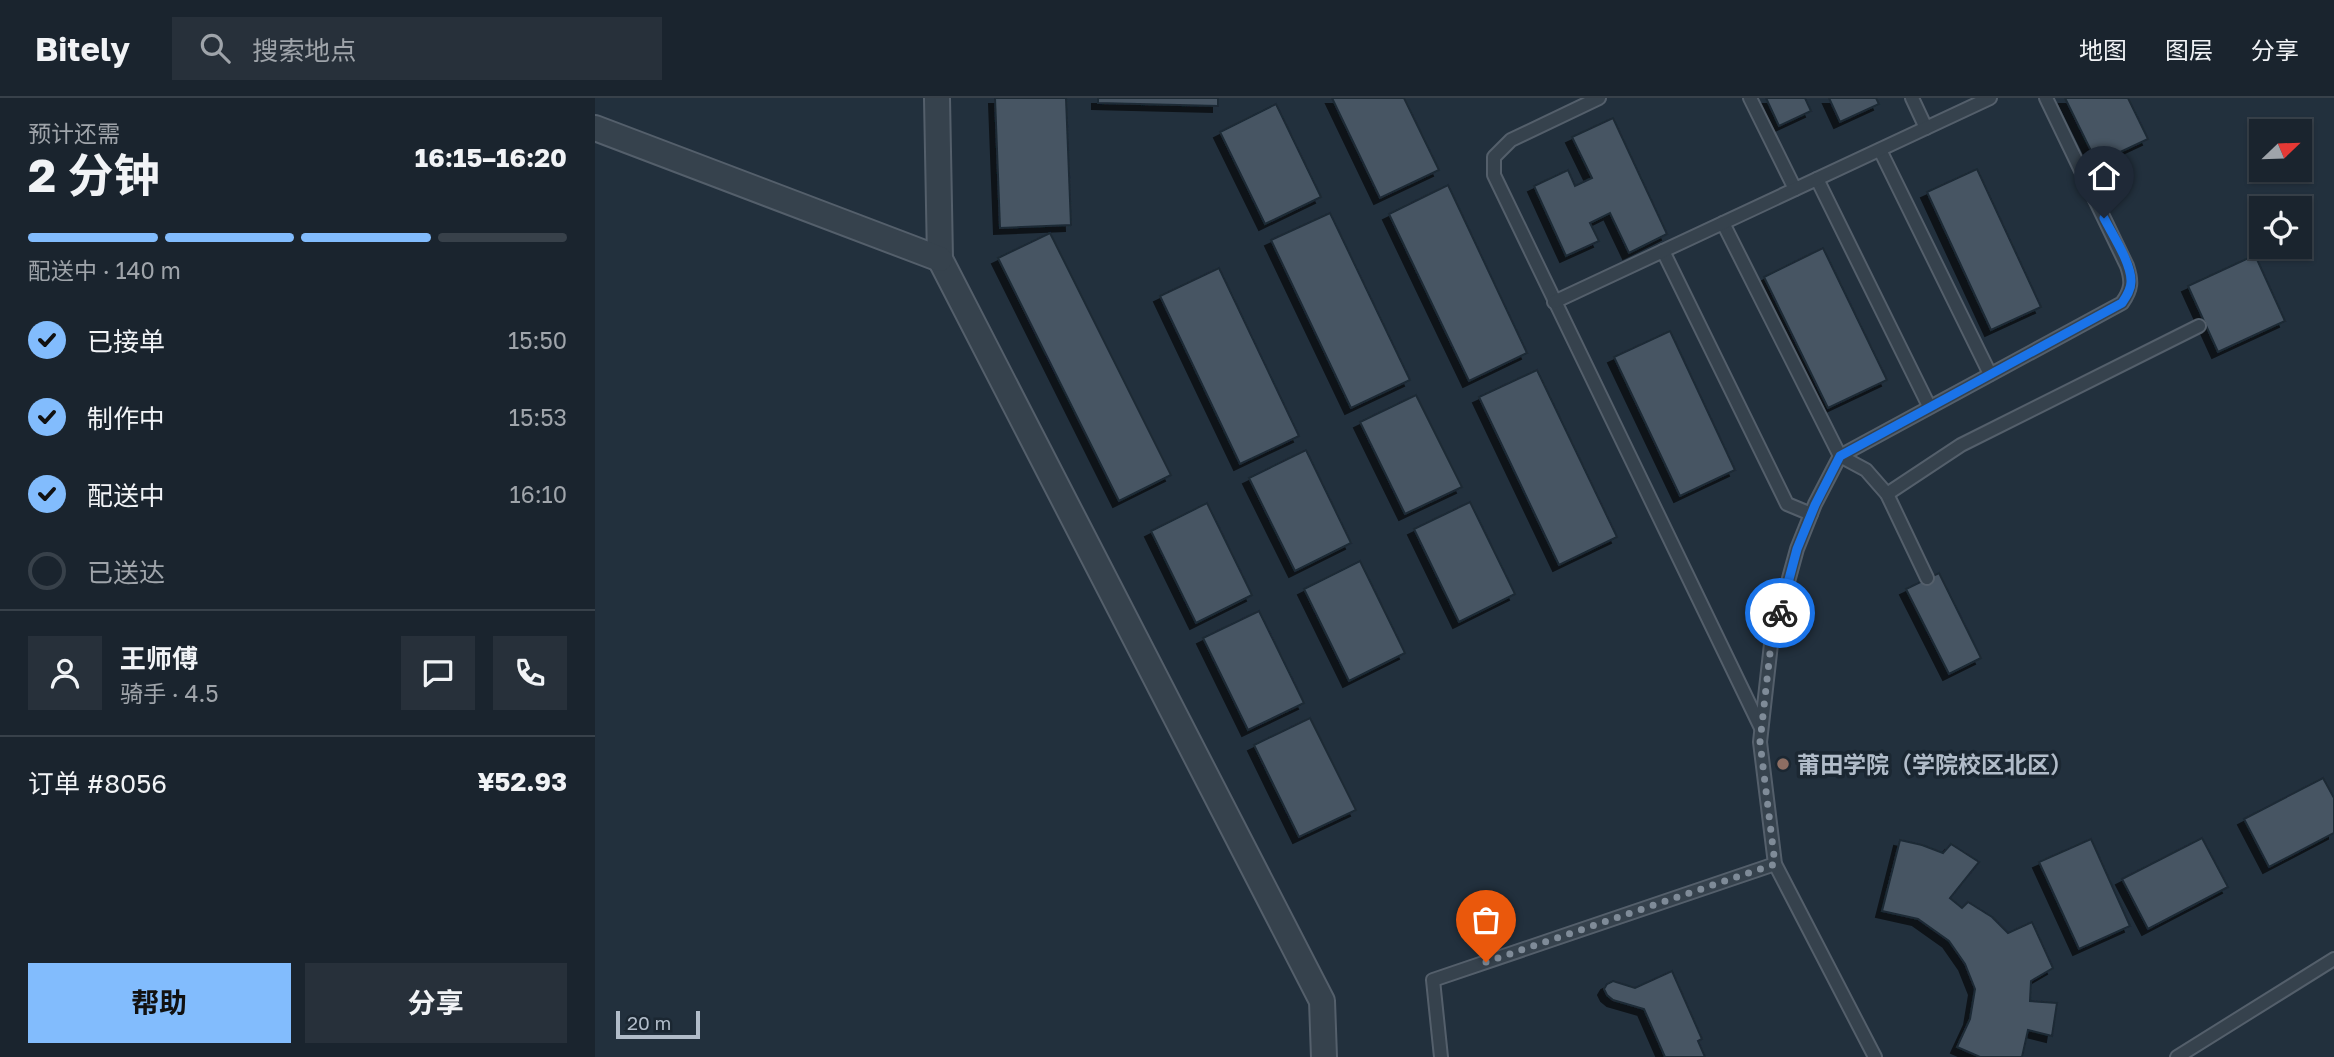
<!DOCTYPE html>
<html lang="zh">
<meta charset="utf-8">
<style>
body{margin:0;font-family:"Golos Text","Noto Sans SC",sans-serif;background:#27303a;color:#f1f3f6;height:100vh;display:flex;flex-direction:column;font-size:26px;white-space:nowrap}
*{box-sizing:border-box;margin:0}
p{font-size:23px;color:#9fa4aa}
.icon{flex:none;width:38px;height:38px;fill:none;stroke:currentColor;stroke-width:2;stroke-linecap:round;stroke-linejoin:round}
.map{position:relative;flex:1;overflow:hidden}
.details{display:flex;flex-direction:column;background:#1a242e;width:595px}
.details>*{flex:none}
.needle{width:46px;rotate:67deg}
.fabs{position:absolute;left:1654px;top:21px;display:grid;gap:14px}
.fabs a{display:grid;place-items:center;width:63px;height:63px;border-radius:0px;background:#1a242e;box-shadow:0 2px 5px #0004,0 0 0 2px #38414a;font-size:35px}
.scale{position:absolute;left:21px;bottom:18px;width:84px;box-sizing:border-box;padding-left:7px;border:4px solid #b1bcc9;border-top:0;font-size:19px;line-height:24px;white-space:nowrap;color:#b1bcc9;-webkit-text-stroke:5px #1b2732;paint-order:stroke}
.pin{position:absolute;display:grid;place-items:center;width:60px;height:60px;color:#fff;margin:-72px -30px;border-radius:50% 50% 50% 0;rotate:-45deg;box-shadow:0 0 7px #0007}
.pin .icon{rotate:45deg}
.courier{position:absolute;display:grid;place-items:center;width:70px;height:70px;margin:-35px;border:5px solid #1a73e8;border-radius:50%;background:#fff;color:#222;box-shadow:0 2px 9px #0007}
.headline em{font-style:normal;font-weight:700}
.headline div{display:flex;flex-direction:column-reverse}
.headline{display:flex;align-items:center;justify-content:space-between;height:119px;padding:0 28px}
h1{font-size:46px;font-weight:700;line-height:52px}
.bar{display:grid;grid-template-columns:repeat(4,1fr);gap:10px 7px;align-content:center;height:84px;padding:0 28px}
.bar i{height:9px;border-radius:5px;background:#38414a}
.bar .selected{background:#82bcfd}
.bar p{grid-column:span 4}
.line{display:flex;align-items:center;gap:18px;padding:0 28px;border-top:2px solid #38414a}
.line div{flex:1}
.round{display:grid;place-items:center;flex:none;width:74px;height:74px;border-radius:0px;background:#27303a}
ol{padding:0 28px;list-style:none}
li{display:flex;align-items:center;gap:21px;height:77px}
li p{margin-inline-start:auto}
li .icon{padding:7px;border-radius:50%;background:#82bcfd;color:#111;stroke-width:4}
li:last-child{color:#9fa4aa}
li i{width:38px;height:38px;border:4px solid #38414a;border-radius:50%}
.primary-button{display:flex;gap:14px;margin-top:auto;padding:14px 28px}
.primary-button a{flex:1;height:80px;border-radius:0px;background:#82bcfd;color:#111;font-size:28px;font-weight:700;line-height:80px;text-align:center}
.primary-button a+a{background:#27303a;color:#f1f3f6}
header{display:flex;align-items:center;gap:42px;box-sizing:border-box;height:98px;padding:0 35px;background:#1a242e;border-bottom:2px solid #38414a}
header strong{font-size:33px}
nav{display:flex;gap:38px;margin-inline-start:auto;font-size:24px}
.search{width:490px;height:63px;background:#27303a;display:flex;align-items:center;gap:18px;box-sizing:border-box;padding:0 24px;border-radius:0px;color:#9fa4aa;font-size:26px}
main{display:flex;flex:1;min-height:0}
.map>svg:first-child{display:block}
.building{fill:#465564;stroke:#1d2934;stroke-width:2;filter:url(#shadow)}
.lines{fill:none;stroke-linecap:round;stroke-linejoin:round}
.lane-casing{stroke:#545f6b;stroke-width:16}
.street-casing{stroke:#545f6b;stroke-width:28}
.lane{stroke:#36424d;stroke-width:12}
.street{stroke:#36424d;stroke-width:24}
.done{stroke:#7f8b98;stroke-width:7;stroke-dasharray:0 12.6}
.route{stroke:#1a73e8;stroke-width:9}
.education-dot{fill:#8d6e63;stroke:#1b2732;stroke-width:2.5}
.labels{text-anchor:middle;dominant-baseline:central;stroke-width:7;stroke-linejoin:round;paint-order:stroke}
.poi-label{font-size:23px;font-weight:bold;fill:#b1bcc9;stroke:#1b2732;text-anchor:start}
</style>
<header>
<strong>Bitely</strong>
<div class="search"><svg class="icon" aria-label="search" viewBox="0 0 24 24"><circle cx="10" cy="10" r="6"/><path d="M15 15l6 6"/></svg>搜索地点</div>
<nav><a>地图</a><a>图层</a><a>分享</a></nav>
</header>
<main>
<section class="details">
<div class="headline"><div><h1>2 分钟</h1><p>预计还需</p></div><em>16:15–16:20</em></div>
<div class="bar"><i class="selected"></i><i class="selected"></i><i class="selected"></i><i></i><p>配送中 · 140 m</p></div>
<ol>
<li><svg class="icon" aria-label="check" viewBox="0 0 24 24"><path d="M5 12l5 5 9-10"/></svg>已接单<p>15:50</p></li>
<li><svg class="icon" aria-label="check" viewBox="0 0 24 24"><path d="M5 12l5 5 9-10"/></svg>制作中<p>15:53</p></li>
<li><svg class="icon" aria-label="check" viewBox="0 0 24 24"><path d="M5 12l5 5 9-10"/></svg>配送中<p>16:10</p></li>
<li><i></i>已送达</li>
</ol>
<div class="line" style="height:126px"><a class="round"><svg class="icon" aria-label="person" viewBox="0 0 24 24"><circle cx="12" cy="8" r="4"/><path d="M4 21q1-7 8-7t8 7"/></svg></a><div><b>王师傅</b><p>骑手 · 4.5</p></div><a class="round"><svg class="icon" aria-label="chat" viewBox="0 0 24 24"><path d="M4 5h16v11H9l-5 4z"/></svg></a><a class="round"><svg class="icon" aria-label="phone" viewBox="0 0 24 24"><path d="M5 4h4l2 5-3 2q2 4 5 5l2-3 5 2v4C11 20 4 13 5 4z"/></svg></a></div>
<div class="line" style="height:91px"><div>订单 #8056</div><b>¥52.93</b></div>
<div class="primary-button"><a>帮助</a><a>分享</a></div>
</section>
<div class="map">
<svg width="1739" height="959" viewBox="0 0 1739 959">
<defs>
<filter id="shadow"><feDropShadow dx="-6" dy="6" stdDeviation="0" flood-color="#0009"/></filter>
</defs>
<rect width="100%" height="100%" fill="#22303d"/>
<!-- building -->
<g class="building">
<polygon points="400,0 471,0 476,127 405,130"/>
<polygon points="503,0 623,0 623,8 503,5"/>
<polygon points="737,0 809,0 844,72 785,100"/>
<polygon points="1171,0 1210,0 1216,13 1184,28"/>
<polygon points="1234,0 1281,0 1284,6 1245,24"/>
<polygon points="1470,0 1533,0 1553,41 1502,65"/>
<polygon points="681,6 726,99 670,126 625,34"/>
<polygon points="1018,20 1072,136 1034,155 1015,115 995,125 1004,143 971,158 939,88 973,72 980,88 997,80 977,39"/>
<polygon points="1382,71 1446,209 1396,232 1332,94"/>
<polygon points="853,87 932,255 874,283 794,116"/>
<polygon points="735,115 815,282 756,310 676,142"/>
<polygon points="455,135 576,377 524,403 403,160"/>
<polygon points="1228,150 1292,282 1233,310 1169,179"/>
<polygon points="1660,157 1690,223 1623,254 1593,188"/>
<polygon points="624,170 704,338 645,366 565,198"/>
<polygon points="1075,233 1140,372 1085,398 1019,259"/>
<polygon points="942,272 1022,439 964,467 884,299"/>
<polygon points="821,297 867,389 810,416 765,324"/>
<polygon points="711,352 756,445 700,473 654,380"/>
<polygon points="875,404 920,496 864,524 819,431"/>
<polygon points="612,405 657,497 601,525 556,433"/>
<polygon points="765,463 810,555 754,583 709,491"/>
<polygon points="1344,475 1386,560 1354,576 1311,491"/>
<polygon points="664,513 709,605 653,632 608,540"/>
<polygon points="715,620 761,712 704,739 659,647"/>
<polygon points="1728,680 1739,700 1739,735 1674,769 1649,721"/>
<polygon points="1607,740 1633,789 1553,831 1527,781"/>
<polygon points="1496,741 1535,828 1484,851 1444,764"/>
<polygon points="1305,742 1327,747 1348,755 1356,746 1384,764 1355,800 1367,810 1373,804 1397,819 1413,835 1437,824 1458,870 1436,883 1435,903 1462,905 1457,938 1433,932 1427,959 1385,959 1362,949 1375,921 1380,891 1370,866 1354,843 1323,821 1287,813"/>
<polygon points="1077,873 1107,941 1103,943 1110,959 1070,959 1049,911 1018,902 1012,897 1009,891 1012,886 1018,883 1040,890"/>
</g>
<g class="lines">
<!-- lane casing -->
<g class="lane-casing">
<g id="lane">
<polyline points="1004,0 916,42 899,59 899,77 1166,630"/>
<polyline points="1155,0 1200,91"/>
<polyline points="1317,0 1331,30"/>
<polyline points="1285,52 1395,276"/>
<polyline points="1222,81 1334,308"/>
<polyline points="1128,125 1245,358 1271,372 1292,396 1332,480"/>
<polyline points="1068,153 1192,406 1216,416"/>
<polyline points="959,204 1395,0"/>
<polyline points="1292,396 1366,347 1604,228"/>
<polyline points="846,959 838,882 1180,766"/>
<path d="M 1280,959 L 1180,766 L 1165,644 L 1176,546 L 1202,451 L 1220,406 L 1245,358 L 1527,205 C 1537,191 1537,183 1532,168 L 1451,0"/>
<polyline points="1582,959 1739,861"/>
</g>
</g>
<!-- street casing -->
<g class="street-casing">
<g id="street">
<polyline points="342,0 345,161 727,903 729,959"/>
<polyline points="0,30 345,161"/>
</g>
</g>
<!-- lane -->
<use href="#lane" class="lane"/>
<!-- street -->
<use href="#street" class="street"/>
</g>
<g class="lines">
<!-- done -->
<polyline class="done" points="891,864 1180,766 1165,644 1176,546 1185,515"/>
<!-- route -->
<path class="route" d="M 1185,515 L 1202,451 L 1220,407 L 1245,358 L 1527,205 C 1531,199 1536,192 1536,184 C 1537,166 1517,136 1509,120"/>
</g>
<!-- markers -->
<circle class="education-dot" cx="1188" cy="666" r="7"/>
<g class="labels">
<!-- poi labels -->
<g class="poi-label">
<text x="1202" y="666">莆田学院（学院校区北区）</text>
</g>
</g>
</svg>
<div class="fabs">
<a><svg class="needle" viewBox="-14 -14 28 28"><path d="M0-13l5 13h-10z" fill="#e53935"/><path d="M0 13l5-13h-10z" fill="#9fa4aa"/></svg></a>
<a><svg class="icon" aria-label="locate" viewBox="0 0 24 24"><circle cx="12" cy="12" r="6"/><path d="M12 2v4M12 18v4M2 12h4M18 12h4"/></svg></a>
</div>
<div class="scale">20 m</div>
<div class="pin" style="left:891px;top:864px;background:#ea580c"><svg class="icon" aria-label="bag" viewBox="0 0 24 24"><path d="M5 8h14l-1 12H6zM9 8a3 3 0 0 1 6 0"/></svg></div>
<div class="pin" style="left:1509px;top:120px;background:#1f2937"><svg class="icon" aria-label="home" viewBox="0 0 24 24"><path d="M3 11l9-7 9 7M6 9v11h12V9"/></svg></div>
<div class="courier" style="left:1185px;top:515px"><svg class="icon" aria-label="bike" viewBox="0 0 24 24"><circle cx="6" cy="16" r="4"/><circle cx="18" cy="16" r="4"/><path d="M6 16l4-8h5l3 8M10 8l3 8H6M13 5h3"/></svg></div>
</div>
</main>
